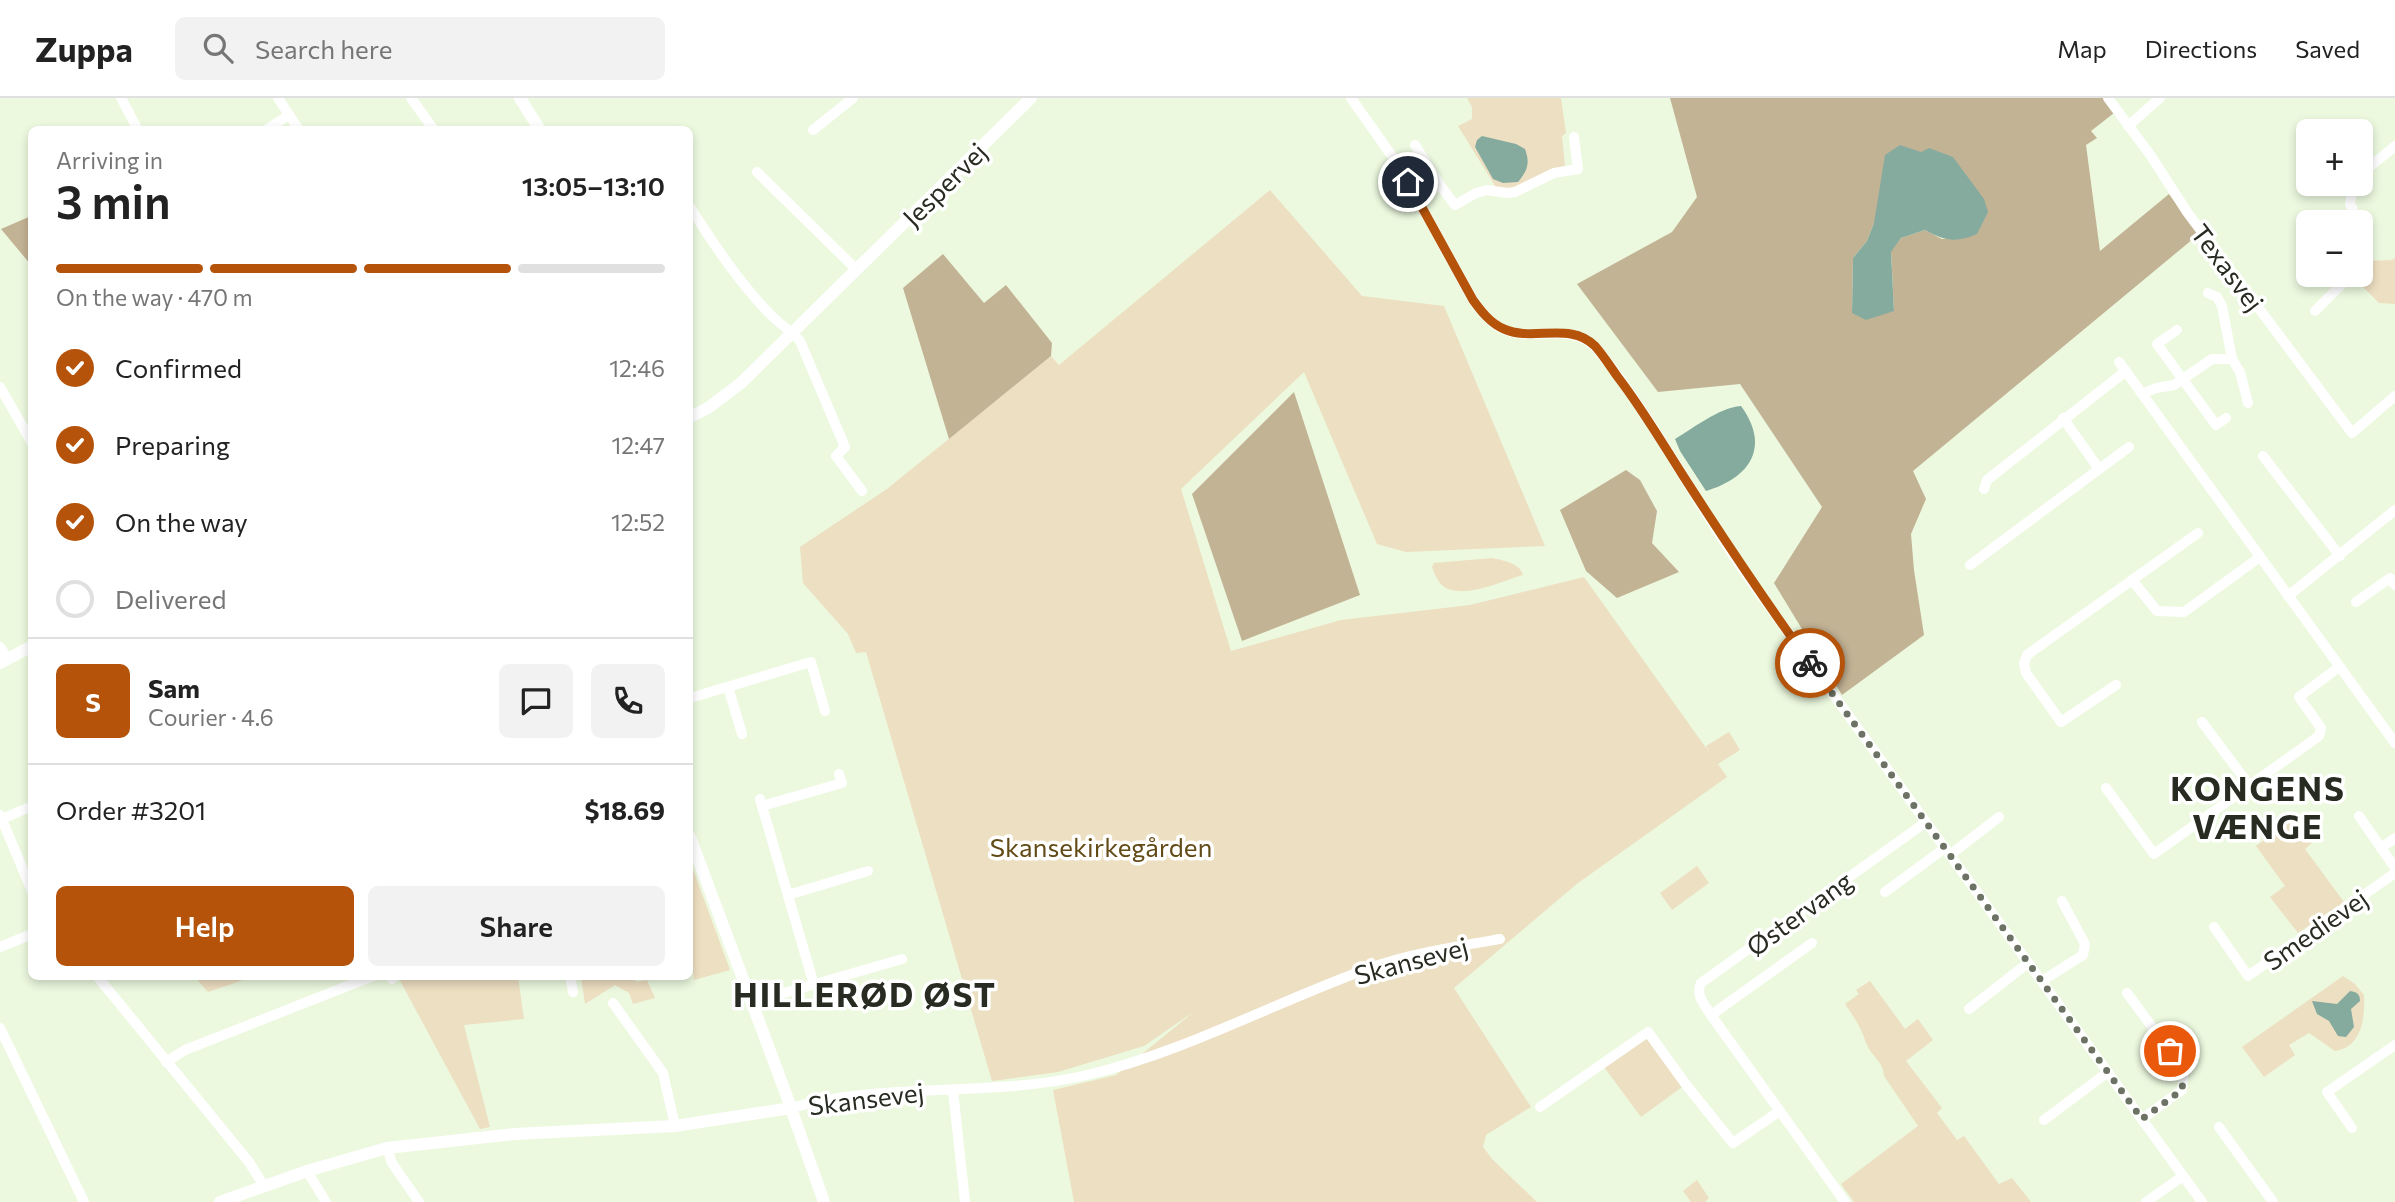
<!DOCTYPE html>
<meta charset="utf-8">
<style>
body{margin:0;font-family:Commissioner,sans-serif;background:#f2f2f2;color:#222;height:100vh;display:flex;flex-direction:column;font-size:26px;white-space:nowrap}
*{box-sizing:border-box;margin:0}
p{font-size:23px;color:#767676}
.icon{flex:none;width:38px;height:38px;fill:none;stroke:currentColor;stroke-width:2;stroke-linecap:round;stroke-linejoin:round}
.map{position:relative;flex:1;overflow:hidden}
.panel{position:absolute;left:28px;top:28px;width:665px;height:854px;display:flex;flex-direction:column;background:#fff;border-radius:10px;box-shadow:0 4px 10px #0003}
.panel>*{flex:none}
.fabs{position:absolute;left:2296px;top:21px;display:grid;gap:14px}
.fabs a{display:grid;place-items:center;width:77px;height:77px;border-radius:10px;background:#fff;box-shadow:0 4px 10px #0003;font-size:35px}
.pin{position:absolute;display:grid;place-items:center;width:60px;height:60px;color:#fff;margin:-30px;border:4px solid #fff;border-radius:50%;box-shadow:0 2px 7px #0007}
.courier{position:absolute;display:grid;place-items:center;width:70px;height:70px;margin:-35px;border:5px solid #b45309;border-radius:50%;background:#fff;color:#222;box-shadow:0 2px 9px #0007}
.overview em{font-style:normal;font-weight:600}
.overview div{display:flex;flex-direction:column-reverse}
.overview{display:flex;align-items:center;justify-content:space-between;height:119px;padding:0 28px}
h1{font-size:46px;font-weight:600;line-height:52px}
.bar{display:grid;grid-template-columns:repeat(4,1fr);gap:10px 7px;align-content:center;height:84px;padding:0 28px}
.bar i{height:9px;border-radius:5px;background:#e0e0e0}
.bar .on{background:#b45309}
.bar p{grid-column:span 4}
.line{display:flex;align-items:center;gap:18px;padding:0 28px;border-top:2px solid #e0e0e0}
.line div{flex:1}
.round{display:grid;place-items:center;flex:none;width:74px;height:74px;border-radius:10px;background:#f2f2f2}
ol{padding:0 28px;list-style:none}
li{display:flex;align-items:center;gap:21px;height:77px}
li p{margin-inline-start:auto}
li .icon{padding:7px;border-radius:50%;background:#b45309;color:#fff;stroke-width:4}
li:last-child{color:#767676}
li i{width:38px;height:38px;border:4px solid #e0e0e0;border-radius:50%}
.action{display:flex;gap:14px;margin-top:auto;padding:14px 28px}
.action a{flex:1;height:80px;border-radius:10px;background:#b45309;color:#fff;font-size:28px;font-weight:600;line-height:80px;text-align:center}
.action a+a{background:#f2f2f2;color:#222}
header{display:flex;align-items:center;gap:42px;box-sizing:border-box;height:98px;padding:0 35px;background:#fff;border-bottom:2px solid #e0e0e0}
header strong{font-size:33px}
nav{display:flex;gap:38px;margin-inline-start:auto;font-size:24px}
.search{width:490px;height:63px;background:#f2f2f2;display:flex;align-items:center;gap:18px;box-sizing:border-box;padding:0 24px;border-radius:10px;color:#767676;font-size:26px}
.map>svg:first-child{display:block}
.green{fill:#eddfc2}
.forest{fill:#c3b395;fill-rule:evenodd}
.water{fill:#85aa9e}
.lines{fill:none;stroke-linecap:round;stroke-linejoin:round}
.minor{stroke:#fff;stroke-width:10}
.tertiary{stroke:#fff;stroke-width:12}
.done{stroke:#6c7364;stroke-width:7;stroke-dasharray:0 12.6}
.route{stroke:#b45309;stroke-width:9}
.labels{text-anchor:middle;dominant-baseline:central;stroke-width:7;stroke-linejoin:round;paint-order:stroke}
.street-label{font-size:26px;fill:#272b21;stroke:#fff}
.park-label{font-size:26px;fill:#624b17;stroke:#fff}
.district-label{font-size:33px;font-weight:bold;letter-spacing:2px;fill:#272b21;stroke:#fff}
</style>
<header>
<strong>Zuppa</strong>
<div class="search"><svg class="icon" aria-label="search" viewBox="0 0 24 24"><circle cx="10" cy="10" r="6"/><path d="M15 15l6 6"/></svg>Search here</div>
<nav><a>Map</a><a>Directions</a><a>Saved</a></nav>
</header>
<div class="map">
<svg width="2395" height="1104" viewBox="0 0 2395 1104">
<rect width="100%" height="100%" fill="#ecf9df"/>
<!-- green -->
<g class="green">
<polygon points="1467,0 1561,0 1566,35 1562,38 1565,69 1513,91 1497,91 1458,28 1472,21 1472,9"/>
<polygon points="1270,92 1362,198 1444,208 1545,448 1406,454 1377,446 1304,274 1181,391 1231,553 1341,522 1470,507 1584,479 1709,654 1706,648 1729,634 1740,652 1718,666 1727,679 1578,785 1454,890 1531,1009 1486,1037 1483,1049 1493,1062 1537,1104 1074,1104 1053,992 1116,977 1195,913 1144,948 1058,974 992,983 866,554 856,555 848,536 803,485 800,449 887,391 1051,258 1059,267"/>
<polygon points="2395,160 2395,206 2379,205 2355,181 2361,177 2369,163 2392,162"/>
<path d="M 1492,460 C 1504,463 1519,464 1523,477 C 1502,483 1470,499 1448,491 C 1439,487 1435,478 1432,469 L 1434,465 Z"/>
<polygon points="2294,721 2312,745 2305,751 2344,804 2298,835 2270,799 2285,788 2256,748"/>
<polygon points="690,763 730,872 694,882 690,852"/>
<polygon points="1697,768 1709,785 1672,812 1660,795"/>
<path d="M 2343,878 L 2355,886 L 2364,897 C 2365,920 2362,949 2335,953 L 2309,935 L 2289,947 L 2295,957 L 2264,979 L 2242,949 Z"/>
<polygon points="195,879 252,879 208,894"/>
<polygon points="398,879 518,879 524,921 464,927 490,1029 480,1031"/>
<polygon points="581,879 634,878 636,884 647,882 655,900 633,906 629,895 615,887 585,906"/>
<path d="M 1870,883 L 1905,931 L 1918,921 L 1933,942 L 1906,963 L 1942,1010 L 1937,1015 L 1957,1042 L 1964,1038 L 1999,1086 L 2012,1080 L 2031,1104 L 1854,1104 L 1841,1086 L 1918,1028 L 1884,978 C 1884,964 1871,958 1866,945 C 1862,931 1854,919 1845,906 L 1859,896 L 1856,892 Z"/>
<polygon points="1645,938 1682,989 1641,1019 1604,969"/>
<polygon points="1697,1082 1709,1100 1705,1104 1691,1104 1683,1093"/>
</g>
<!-- forest -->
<g class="forest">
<path d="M 1670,0 L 2104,0 L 2114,15 L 2091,33 L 2097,40 L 2086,47 L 2100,153 L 2169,96 L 2199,136 L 1913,373 L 1926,401 L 1911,436 L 1914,472 L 1924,537 L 1842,597 L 1774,485 L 1822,409 L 1740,286 L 1658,294 L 1577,186 L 1672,134 L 1697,99 ZM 1874,125 L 1977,136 L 1942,141 L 1925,132 L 1901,140 L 1891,153 L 1894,213 L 1852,215 L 1853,160 L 1867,143 Z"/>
<polygon points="31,118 31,167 1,131"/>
<polygon points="943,156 984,205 1006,187 1052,245 1051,258 949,341 903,190"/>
<polygon points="1294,294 1360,497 1242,543 1192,396"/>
<polygon points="1626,372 1640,382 1657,413 1652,445 1679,474 1617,500 1586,473 1560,412"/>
</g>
<!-- water -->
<g class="water">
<path d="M 1482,38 L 1516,46 L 1525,51 C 1530,65 1528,72 1518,84 L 1503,85 L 1493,81 L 1475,49 L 1477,42 Z"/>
<path d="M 1900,47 L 1921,54 L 1929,50 L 1953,59 L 1984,101 L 1988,114 L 1977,136 C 1956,145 1945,143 1925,132 L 1901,140 L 1891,154 L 1894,213 L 1866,222 L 1852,215 L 1853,160 L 1867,143 L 1874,125 L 1885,57 Z"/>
<path d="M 1741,308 C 1771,349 1750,380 1706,393 L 1680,353 L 1675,341 C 1694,330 1718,310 1741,308 Z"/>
<path d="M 2350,893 C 2357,894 2360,896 2360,903 L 2351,911 L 2354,929 L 2346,939 L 2338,938 L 2329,923 L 2317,916 L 2312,903 L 2337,906 Z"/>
</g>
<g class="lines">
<!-- minor -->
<g class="minor">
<polyline points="121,0 138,32"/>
<polyline points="278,0 299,32"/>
<polyline points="411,0 434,32"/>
<path d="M 1351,0 L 1399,68 L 1473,202 C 1481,213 1490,225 1503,231 C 1534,245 1573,222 1598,252 C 1657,325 1698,410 1753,486 C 1901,693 2052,898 2202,1104"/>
<polyline points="2108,0 2151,58 2187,114 2352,335 2395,298"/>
<polyline points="2128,28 2160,0"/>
<polyline points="266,32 289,17"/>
<polyline points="813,32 853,0"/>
<polyline points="1415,47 1440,87 1417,101"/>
<polyline points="757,74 857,172"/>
<polyline points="2361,76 2395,48"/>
<polyline points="2353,86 2350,106 2359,124"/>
<polyline points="1440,87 1455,107 1476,95 1487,92 1507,95 1515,94 1554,75 1578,71 1574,39"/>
<path d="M 690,109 C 713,145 738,183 768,214 C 778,225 790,232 800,243 L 845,349 L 836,358 L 862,393"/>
<polyline points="2361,128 2367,147 2361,166"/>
<polyline points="2208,195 2217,199 2222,208 2232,261 2240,274 2248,305"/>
<polyline points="2315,213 2351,177"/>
<polyline points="2177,232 2157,246 2216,327 2226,320"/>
<polyline points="2119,264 2395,645"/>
<polyline points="0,289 32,345"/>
<polyline points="2142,296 2156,290 2174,287 2212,261 2232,261"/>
<polyline points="2063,320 2099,371"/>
<polyline points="2263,358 2340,458"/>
<polyline points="1984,391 1987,382 2126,273"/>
<polyline points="1970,467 2129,349"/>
<polyline points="2132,482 2157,513 2184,514 2260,459"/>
<polyline points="2288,498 2395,412"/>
<polyline points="2356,504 2390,480 2395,487"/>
<polyline points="0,549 7,560"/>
<polyline points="2116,587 2061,624 2026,575 2024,566 2027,557 2198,435"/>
<polyline points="728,589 742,636"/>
<polyline points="690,600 811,564 825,613"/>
<polyline points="2202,624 2249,687"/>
<polyline points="2106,690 2154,756 2319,638 2321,630 2299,599 2339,569"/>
<polyline points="760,701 814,887"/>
<polyline points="762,708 842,685 839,676"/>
<polyline points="0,717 32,793"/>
<polyline points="2359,718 2395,770"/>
<polyline points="2,721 32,708"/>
<polyline points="2381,750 2395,740"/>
<polyline points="1950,757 1999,719"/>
<polyline points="1885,794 1945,750"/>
<polyline points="788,797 868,773"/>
<polyline points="2214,829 2248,878 2395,775"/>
<polyline points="0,849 32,836"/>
<polyline points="97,878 249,1064 264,1088"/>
<polyline points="391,878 392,881"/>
<polyline points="570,878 573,894"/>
<polyline points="2042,883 2083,857 2085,846 2062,803"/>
<polyline points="2127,895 2184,972 2182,992 2142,1021"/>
<polyline points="753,904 902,861"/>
<polyline points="613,905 663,975 675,1028"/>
<polyline points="1969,911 2028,865"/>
<polyline points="1711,917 1812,845"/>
<polyline points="0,930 84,1104"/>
<polyline points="166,964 185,952 373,878"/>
<polyline points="953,992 965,1104"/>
<polyline points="1540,1009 1648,934 1687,988 1733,1045 1780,1013"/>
<path d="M 791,1010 C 888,983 989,1000 1087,977 C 1185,954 1275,904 1370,870 C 1409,856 1459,848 1500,841"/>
<polyline points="2044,1022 2108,974"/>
<polyline points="2219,1029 2273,1104"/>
<polyline points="2352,1030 2327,994 2395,947"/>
<polyline points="387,1050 392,1065 419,1104"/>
<polyline points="307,1073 326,1104"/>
<path d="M 1845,1104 L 1711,917 C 1705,907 1695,897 1701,885 L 1926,724"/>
<polyline points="2146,1104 2183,1078"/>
</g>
<!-- tertiary -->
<g class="tertiary">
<polyline points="520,0 540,32"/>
<polyline points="690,319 708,310 741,285 1031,0"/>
<polyline points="0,565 32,548"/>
<polyline points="690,739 786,996 824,1104"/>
<polyline points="220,1104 307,1073 387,1050 514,1036 675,1028 791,1010"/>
</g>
</g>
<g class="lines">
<!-- done -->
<polyline class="done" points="1810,565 2142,1021 2182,992 2184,972 2170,953"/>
<!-- route -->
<path class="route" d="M 1408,84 L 1473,202 C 1481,213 1490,225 1504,231 C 1533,244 1570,223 1595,248 C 1603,257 1610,268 1617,278 C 1641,309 1661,343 1682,376 C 1723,440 1765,503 1810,565"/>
</g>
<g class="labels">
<!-- street labels -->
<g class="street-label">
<text transform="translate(944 86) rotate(-45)">Jespervej</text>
<text transform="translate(2228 169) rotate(53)">Texasvej</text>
<text transform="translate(1799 815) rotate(-36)">Østervang</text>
<text transform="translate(2315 831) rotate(-35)">Smedievej</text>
<text transform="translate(1411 862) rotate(-15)">Skansevej</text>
<text transform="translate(866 1000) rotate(-7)">Skansevej</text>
</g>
<!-- park labels -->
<g class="park-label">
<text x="1101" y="748">Skansekirkegården</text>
</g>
<!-- district labels -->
<g class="district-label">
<text x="2258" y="689">KONGENS<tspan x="2258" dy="38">VÆNGE</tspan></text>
<text x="865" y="895">HILLERØD ØST</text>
</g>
</g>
</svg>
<div class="fabs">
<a>+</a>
<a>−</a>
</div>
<div class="pin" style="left:2170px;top:953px;background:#ea580c"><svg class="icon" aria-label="bag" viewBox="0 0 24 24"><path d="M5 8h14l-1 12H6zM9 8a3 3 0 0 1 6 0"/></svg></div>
<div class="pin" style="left:1408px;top:84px;background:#1f2937"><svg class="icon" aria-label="home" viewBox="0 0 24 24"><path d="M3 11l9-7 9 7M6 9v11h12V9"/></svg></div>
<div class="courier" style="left:1810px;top:565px"><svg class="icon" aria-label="bike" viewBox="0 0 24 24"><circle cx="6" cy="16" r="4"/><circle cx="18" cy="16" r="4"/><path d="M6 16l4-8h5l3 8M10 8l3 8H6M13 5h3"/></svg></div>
<section class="panel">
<div class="overview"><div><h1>3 min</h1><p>Arriving in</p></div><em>13:05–13:10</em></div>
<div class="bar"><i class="on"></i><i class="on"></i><i class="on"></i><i></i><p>On the way · 470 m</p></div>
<ol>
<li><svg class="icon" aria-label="check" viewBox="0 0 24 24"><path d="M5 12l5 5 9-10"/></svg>Confirmed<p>12:46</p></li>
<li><svg class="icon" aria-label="check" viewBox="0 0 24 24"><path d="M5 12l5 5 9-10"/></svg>Preparing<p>12:47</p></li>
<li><svg class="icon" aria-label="check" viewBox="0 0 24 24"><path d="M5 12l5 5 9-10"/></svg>On the way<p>12:52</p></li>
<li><i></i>Delivered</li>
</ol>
<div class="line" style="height:126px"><b class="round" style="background:#b45309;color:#fff">S</b><div><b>Sam</b><p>Courier · 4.6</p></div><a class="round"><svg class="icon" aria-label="chat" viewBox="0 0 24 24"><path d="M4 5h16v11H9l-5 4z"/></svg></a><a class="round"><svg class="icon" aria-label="phone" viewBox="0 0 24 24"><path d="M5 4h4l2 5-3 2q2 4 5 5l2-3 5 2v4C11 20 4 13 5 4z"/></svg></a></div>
<div class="line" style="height:91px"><div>Order #3201</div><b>$18.69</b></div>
<div class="action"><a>Help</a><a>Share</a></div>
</section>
</div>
